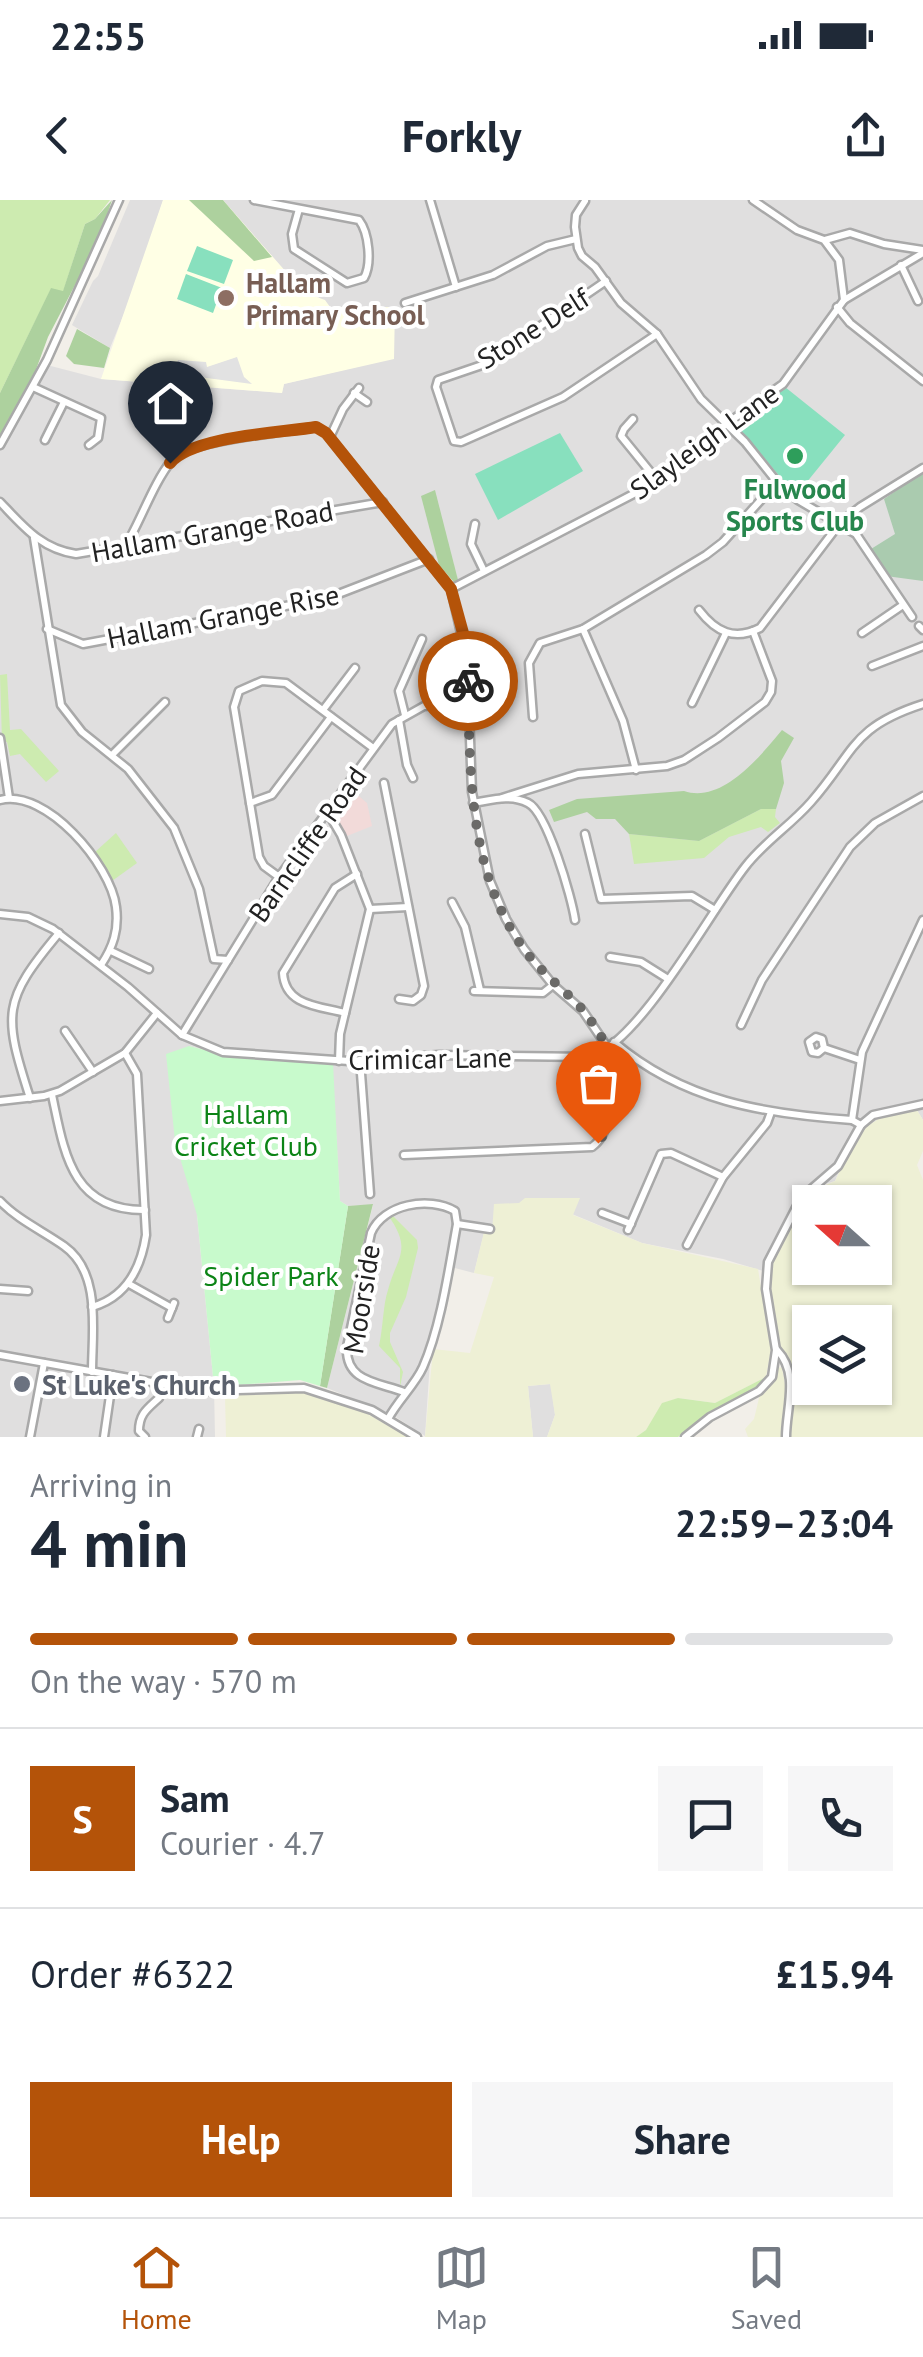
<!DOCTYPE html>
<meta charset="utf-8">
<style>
body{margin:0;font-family:"PT Sans",sans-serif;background:#f6f6f7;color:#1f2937;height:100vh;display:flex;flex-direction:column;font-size:38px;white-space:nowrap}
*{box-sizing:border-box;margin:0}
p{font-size:32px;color:#747a83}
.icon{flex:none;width:55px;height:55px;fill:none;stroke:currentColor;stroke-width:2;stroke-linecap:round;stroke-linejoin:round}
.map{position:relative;height:1237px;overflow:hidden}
.details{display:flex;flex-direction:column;background:#fff;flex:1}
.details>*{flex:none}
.needle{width:65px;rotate:291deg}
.tools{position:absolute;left:792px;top:985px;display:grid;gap:20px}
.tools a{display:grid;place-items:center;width:100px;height:100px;border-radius:0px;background:#fff;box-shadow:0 2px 8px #0004;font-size:50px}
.pin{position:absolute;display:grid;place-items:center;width:85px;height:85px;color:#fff;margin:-102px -42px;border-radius:50% 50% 50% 0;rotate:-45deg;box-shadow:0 0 10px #0007}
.pin .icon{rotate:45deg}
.courier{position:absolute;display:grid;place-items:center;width:100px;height:100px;margin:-50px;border:8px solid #b45309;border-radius:50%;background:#fff;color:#222;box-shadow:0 2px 12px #0007}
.summary em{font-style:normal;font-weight:800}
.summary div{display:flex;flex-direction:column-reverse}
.summary{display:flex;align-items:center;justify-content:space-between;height:170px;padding:0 30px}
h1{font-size:65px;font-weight:800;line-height:75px}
.bar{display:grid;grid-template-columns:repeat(4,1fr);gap:15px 10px;align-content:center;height:120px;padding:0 30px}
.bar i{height:12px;border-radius:8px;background:#e0e1e3}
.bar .selected{background:#b45309}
.bar p{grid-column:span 4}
.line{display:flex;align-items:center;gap:25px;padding:0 30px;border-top:2px solid #e0e1e3}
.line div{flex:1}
.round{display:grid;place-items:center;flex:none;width:105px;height:105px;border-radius:0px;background:#f6f6f7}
.action{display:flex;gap:20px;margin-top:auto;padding:20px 30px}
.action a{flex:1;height:115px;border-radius:0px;background:#b45309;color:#fff;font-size:40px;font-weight:800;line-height:115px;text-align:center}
.action a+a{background:#f6f6f7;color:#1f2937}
.status{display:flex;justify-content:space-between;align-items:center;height:70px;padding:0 50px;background:#fff;direction:ltr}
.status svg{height:28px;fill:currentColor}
header{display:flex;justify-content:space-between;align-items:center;height:130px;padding:0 30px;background:#fff;font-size:45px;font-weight:800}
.tab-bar{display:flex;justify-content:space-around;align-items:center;height:140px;border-top:2px solid #e0e1e3;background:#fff;font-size:28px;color:#747a83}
.tab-bar a{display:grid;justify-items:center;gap:5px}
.tab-bar .selected{color:#b45309}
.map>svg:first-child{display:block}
.residential{fill:#e0dfdf}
.commercial{fill:#f2dad9}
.education{fill:#ffffe5}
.farmland{fill:#eef0d5;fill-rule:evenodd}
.grass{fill:#cdebb0}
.forest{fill:#add19e}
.cemetery{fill:#aacbaf}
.park{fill:#c8facc}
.pitch{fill:#88e0be}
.parking{fill:#e2e2e2}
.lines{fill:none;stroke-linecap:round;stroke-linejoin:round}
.minor-casing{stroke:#a9a9a9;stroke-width:11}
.minor{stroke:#fff;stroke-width:6}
.done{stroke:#6b6a68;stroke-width:10;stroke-dasharray:0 18}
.route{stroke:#b45309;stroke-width:12}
.education-dot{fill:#8d6e63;stroke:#fff;stroke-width:4}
.leisure-dot{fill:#2e9e5b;stroke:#fff;stroke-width:4}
.worship-dot{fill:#6b7280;stroke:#fff;stroke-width:4}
.labels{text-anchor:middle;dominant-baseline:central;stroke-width:8;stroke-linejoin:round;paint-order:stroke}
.education-label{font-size:28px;font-weight:bold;fill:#785e54;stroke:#fff;text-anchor:start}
.street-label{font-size:28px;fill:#222;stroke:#fff}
.leisure-label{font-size:28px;font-weight:bold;fill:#27864d;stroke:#fff}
.park-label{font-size:28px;fill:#0c8416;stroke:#fff}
.worship-label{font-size:28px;font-weight:bold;fill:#5b616d;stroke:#fff;text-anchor:start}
</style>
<div class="status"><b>22:55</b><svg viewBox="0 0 49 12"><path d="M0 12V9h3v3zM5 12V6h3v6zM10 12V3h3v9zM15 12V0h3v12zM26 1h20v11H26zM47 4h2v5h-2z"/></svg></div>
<header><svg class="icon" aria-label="back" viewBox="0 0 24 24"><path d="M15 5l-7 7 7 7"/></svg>Forkly<svg class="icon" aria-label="share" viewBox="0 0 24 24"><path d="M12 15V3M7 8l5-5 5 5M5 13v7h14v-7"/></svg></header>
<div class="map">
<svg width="923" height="1237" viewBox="0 0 923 1237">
<rect width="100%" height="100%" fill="#f2efe9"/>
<!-- residential -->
<g class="residential">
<polygon points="130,0 163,0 137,82 110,148 72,125 93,81 98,76"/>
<polygon points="223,0 923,0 923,920 917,910 880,918 840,969 835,981 824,984 778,1043 770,1073 723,1059 642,1043 572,1014 579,999 504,1005 492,1032 484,1033 474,1073 451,1067 430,1161 425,1236 391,1214 327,1188 373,1005 348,1006 340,1001 332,863 233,857 189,846 197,1015 214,1187 215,1237 0,1237 0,250 47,165 101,179 282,193 284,184 394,158 317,96 294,86 293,80"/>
<polygon points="551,1184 555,1215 547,1237 533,1237 528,1186"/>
</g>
<!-- commercial -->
<polygon class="commercial" points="346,585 367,603 372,626 342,638 327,611"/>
<!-- education -->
<polygon class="education" points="163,0 223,0 293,80 294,86 304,87 308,94 325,100 330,107 395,107 394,159 284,184 282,193 101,179"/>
<!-- farmland -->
<g class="farmland">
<path d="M 917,910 L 923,920 L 923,951 L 917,965 L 923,980 L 923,1237 L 789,1237 L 796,1194 L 777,1140 L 771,1108 L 770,1073 L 778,1043 L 812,991 L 835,981 L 852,945 L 866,927 L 880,918 ZM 810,1002 L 875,1002 L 875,1068 L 810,1068 ZM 810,1122 L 875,1122 L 875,1188 L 810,1188 Z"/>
<polygon points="525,998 580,998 573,1015 642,1043 758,1069 771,1150 766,1177 715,1203 679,1198 663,1203 646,1230 636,1237 547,1237 555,1215 550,1184 528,1186 533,1237 425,1237 433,1149 470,1153 494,1077 474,1073 484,1032 492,1032 494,1004 519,1003"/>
<polygon points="778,1167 782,1168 786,1190 782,1237 748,1237 745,1229 754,1219 760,1194 771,1185"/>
<polygon points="289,1191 312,1193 359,1209 408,1237 226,1237 225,1195"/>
</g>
<!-- grass -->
<g class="grass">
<polygon points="0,0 110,0 95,19 85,24 63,92 51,89 0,193"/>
<polygon points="7,474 10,530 21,529 59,571 46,582 20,554 10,556 7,542 2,542 0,475"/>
<polygon points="761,609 776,609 775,617 780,623 768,632 761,627 729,637 704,658 634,664 629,634 699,641"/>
<polygon points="116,633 137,663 112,681 95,652"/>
<path d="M 391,1014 L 417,1040 L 418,1048 L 406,1097 L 390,1133 L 390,1142 L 403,1172 L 400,1187 L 400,1168 L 379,1146 C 383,1129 383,1104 388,1090 C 397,1056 413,1051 388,1015 Z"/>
<polygon points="766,1177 758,1186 710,1212 678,1237 636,1237 646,1230 662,1203 678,1198 715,1203"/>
</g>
<!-- forest -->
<g class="forest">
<polygon points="112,0 99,39 48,137 34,175 0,236 0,193 51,88 63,91 85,24 95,19"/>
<polygon points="189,0 223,0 272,57 254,61"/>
<polygon points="77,129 110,148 104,168 74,164 66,156"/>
<polygon points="435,290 458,380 454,382 439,365 421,296"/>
<path d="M 782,530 L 794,538 L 781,561 L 784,583 L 776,609 L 761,609 L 699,641 L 629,634 L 615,619 L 596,619 L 587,612 L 554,622 L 549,610 L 577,599 L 684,591 C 723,604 761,555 782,530 Z"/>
<polygon points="373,1004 327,1188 320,1186 348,1006"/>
</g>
<!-- cemetery -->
<polygon class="cemetery" points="923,272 923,381 886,376 871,349 895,334 884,299"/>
<!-- park -->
<polygon class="park" points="189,846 233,857 333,863 340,1001 348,1006 320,1186 300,1180 214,1187 197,1015 175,941 166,854"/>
<!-- pitch -->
<g class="pitch">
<polygon points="197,46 233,60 224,84 187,71"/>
<polygon points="186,74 222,88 213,113 177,99"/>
<polygon points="785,187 845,235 798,293 781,278 739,228 741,218"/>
<polygon points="560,233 583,271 498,320 475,274"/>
</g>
<!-- parking -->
<polygon class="parking" points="237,157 244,177 252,184 177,174 175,169 178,160 206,162 207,167"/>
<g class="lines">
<!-- minor casing -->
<g class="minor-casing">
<g id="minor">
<path d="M 254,0 L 359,20 C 369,33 372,64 364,78 L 347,83 L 294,49 L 292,34 L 299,9"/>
<polyline points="430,0 456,87"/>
<polyline points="753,0 797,30 824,40 839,60 844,100"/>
<polyline points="585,1 576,15 575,27 578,48 582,56 595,67 621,103 657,134 701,199 745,242 777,282 798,300 856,334 912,417"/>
<polyline points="825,40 850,33 884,44 923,50"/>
<polyline points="901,65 918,101"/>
<polyline points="606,81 485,164 438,180 436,187 454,241 461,242 563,197 657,134"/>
<polyline points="405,103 493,75 547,46 576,39"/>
<polyline points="837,107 850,123 923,181"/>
<polyline points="33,187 101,218 98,238 89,245"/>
<polyline points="354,193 367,202"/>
<polyline points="633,219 624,229 621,236 656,279"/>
<polyline points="330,237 343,209 359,188"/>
<polyline points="45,240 64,202"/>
<polyline points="0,245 47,160 119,0"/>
<path d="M 0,302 C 23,326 41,349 76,354 L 383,302"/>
<polyline points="475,324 471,344 484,371"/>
<polyline points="34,338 61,505 82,532 128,569 174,628 199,689 214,759 228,760"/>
<path d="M 131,346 L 131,336 C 144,312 155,281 172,260 C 189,240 286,232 316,227 L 326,233 L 451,389 L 467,460 L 472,592 L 490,681 L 506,719 L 524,749 L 553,785 L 583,811 L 608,848"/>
<polyline points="451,389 645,288 695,246 783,184 844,100 923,53"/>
<path d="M 699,410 C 716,432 734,441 760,428 L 840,323 L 860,307 L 923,268"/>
<polyline points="919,426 923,430"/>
<polyline points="47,429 83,444 328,398 429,359"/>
<polyline points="583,429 623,521 636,570"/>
<polyline points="862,433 903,405"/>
<polyline points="872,466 923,446"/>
<polyline points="692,503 726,433"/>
<polyline points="323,510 355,468"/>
<polyline points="405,515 399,491 422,439"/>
<polyline points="533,517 529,463 540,443 583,429 706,355 723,342 777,282"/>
<polyline points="399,520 407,565 413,578"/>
<polyline points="0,538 9,598"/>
<polyline points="112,555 165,502"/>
<polyline points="384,583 424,786 421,795 413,801 399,799"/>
<polyline points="502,598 578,574 667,566 684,560 718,538 765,502 771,492 772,481 753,431"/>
<path d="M 0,600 C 46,588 111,665 116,707 C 119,730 113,747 101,765"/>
<polyline points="250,603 272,595 331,517"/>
<path d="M 473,603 C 492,600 510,594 528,603 C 547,612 572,698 575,720"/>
<polyline points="327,611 341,635 370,709 340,834 339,861"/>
<polyline points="585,634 601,699 692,696 715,710"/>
<polyline points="279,677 264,666 259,657 234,507 239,491 262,481 286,483 373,548"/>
<polyline points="452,702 465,727 480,790"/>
<polyline points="370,709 408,707"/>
<path d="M 0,714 L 28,717 L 53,729 L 128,787 L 182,835 L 223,852 L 349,861 L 439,855 L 592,857 C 644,836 709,713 745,667 C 764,642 790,626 811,602 C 855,552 851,527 923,504"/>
<polyline points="111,751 149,769"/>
<polyline points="610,757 641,762 668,779"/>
<polyline points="474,791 543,793 553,785"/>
<path d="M 345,813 C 319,806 285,806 283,773 L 335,688 L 357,674"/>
<polyline points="741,825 762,780 850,647 875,623 923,596"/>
<polyline points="65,831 93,872"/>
<polyline points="182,835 279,677 392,524 424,506 469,502"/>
<path d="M 614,842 C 683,901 764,914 852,920 L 861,925"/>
<polyline points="824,848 822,839 816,837 809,842 812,852 818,853 824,848 860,860"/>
<polyline points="360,860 370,994"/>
<path d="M 52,895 C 64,951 71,1011 145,1010"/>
<path d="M 30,898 C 3,814 2,801 59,733"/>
<polyline points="0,901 44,896 60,891 125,853 157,813"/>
<polyline points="852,920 862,852 923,720"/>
<path d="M 404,955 L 592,947 C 618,927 609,881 600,854"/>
<path d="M 0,1001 C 18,1020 43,1031 64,1046 C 102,1073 92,1131 92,1172"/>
<polyline points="602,1013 631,1024"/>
<polyline points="457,1024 490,1029"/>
<polyline points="628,1030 661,954 671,953 723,977"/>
<polyline points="687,1045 723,977 767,923 771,912"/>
<polyline points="129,1084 172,1108"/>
<polyline points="0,1089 28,1091"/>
<path d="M 92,1107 C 127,1097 141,1068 146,1035 L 137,874 L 125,853"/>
<polyline points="168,1118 174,1103"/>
<path d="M 777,1150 C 800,1174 786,1208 786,1237"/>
<polyline points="0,1155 202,1191 304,1188 372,1210 417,1237"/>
<path d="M 388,1219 C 398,1200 415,1185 423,1167 C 441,1126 449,1068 457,1024 L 455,1011 C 429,996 383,1004 371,1033 L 347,1147 C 345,1182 378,1182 404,1192"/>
<polyline points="30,1237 44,1163"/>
<polyline points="104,1237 113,1175"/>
<path d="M 145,1237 L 139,1231 C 139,1214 147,1209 159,1198 L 161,1184"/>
<polyline points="197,1237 199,1229"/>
<polyline points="685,1237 710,1217 759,1191 772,1177 776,1150 766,1089 768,1062 801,998 838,966 861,925 873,915 923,904"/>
</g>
</g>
<!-- minor -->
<use href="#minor" class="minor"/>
</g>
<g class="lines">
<!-- done -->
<path class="done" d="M 468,481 C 470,571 468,673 524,749 C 541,773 563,788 582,809 C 592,821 600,835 608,848 L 600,854 C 609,881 616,919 598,943"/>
<!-- route -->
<path class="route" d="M 170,263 C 193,236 280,233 316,227 L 326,233 L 451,389 L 463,433 L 468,481"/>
</g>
<!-- markers -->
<circle class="education-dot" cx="226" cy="98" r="10"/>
<circle class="leisure-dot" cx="795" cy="256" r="10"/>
<circle class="worship-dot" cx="22" cy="1184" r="10"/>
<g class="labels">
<!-- education labels -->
<g class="education-label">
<text x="246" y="82">Hallam<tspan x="246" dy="32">Primary School</tspan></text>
</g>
<!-- street labels -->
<g class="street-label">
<text transform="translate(533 128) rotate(-32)">Stone Delf</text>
<text transform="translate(704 241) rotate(-36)">Slayleigh Lane</text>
<text transform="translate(212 331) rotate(-10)">Hallam Grange Road</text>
<text transform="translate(223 416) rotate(-11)">Hallam Grange Rise</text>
<text transform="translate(307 644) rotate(-55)">Barncliffe Road</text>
<text transform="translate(430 858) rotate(-1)">Crimicar Lane</text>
<text transform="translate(361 1099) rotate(-81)">Moorside</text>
</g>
<!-- leisure labels -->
<g class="leisure-label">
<text x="795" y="288">Fulwood<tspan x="795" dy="32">Sports Club</tspan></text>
</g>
<!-- park labels -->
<g class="park-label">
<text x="246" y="913">Hallam<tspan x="246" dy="32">Cricket Club</tspan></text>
<text x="271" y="1075">Spider Park</text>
</g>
<!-- worship labels -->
<g class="worship-label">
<text x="42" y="1184">St Luke's Church</text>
</g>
</g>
</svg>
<div class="tools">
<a><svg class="needle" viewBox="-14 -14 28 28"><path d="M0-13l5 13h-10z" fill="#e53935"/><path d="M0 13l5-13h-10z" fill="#747a83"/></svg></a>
<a><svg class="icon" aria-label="layers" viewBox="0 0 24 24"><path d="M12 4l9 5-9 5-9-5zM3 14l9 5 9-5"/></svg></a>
</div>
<div class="pin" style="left:598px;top:943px;background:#ea580c"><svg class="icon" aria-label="bag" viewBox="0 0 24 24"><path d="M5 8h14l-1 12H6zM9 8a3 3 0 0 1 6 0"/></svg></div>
<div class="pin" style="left:170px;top:263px;background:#1f2937"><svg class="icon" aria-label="home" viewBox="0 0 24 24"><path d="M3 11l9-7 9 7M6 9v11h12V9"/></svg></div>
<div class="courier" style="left:468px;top:481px"><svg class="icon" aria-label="bike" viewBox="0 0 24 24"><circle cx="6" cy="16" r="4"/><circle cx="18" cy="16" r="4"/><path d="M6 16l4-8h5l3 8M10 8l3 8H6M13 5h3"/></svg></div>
</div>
<section class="details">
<div class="summary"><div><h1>4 min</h1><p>Arriving in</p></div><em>22:59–23:04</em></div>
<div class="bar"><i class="selected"></i><i class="selected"></i><i class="selected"></i><i></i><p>On the way · 570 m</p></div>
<div class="line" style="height:180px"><b class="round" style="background:#b45309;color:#fff">S</b><div><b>Sam</b><p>Courier · 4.7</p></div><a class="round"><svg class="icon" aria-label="chat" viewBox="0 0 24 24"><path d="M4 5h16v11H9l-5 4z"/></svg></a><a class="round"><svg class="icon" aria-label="phone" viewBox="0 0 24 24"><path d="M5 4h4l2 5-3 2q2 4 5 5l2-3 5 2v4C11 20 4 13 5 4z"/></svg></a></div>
<div class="line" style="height:130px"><div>Order #6322</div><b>£15.94</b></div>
<div class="action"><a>Help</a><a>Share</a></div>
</section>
<nav class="tab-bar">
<a class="selected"><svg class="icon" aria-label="home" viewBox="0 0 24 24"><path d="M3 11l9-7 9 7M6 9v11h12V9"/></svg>Home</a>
<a><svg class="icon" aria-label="map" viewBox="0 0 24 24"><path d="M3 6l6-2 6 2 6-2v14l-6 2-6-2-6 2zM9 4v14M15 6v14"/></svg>Map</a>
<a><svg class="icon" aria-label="saved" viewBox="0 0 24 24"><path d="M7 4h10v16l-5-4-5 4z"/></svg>Saved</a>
</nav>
